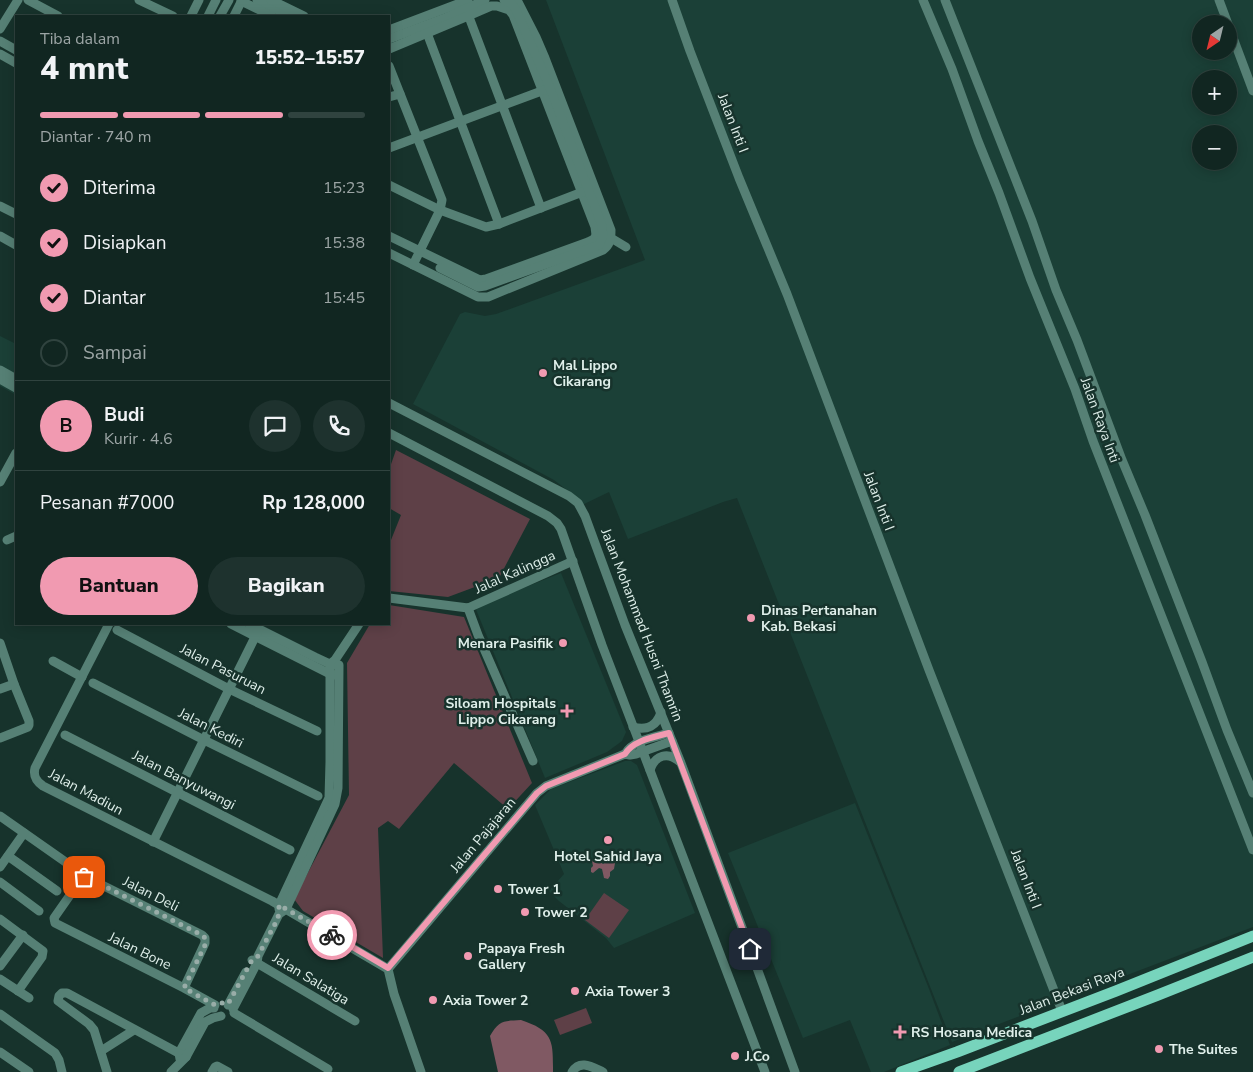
<!DOCTYPE html>
<html lang="id">
<meta charset="utf-8">
<style>
body{margin:0;font-family:"Nunito Sans",sans-serif;background:#1e322e;color:#f1f3f6;height:100vh;display:flex;flex-direction:column;font-size:19px;white-space:nowrap}
*{box-sizing:border-box;margin:0}
p{font-size:16px;color:#9ca5a5}
.icon{flex:none;width:28px;height:28px;fill:none;stroke:currentColor;stroke-width:2;stroke-linecap:round;stroke-linejoin:round}
.map{position:relative;flex:1;overflow:hidden}
.side{position:absolute;left:15px;top:15px;width:375px;height:610px;display:flex;flex-direction:column;background:#112621;border-radius:0px;box-shadow:0 2px 12px #0003,0 0 0 1px #30433f}
.side>*{flex:none}
.needle{width:32px;rotate:215deg}
.tools{position:absolute;left:1192px;top:15px;display:grid;gap:10px}
.tools a{display:grid;place-items:center;width:45px;height:45px;border-radius:50%;background:#112621;box-shadow:0 2px 12px #0003,0 0 0 1px #30433f;font-size:25px}
.pin{position:absolute;display:grid;place-items:center;width:42px;height:42px;color:#fff;margin:-21px;border-radius:10px;box-shadow:0 2px 8px #0006}
.courier{position:absolute;display:grid;place-items:center;width:50px;height:50px;margin:-25px;border:4px solid #f19ab1;border-radius:50%;background:#fff;color:#222;box-shadow:0 1px 6px #0007}
.overview em{font-style:normal;font-weight:800}
.overview div{display:flex;flex-direction:column-reverse}
.overview{display:flex;align-items:center;justify-content:space-between;height:85px;padding:0 25px}
h1{font-size:32px;font-weight:800;line-height:38px}
.bar{display:grid;grid-template-columns:repeat(4,1fr);gap:8px 5px;align-content:center;height:60px;padding:0 25px}
.bar i{height:6px;border-radius:4px;background:#30433f}
.bar .selected{background:#f19ab1}
.bar p{grid-column:span 4}
.line{display:flex;align-items:center;gap:12px;padding:0 25px;border-top:1px solid #30433f}
.line div{flex:1}
.round{display:grid;place-items:center;flex:none;width:52px;height:52px;border-radius:26px;background:#1e322e}
ol{padding:0 25px;list-style:none}
li{display:flex;align-items:center;gap:15px;height:55px}
li p{margin-inline-start:auto}
li .icon{padding:5px;border-radius:50%;background:#f19ab1;color:#111;stroke-width:4}
li:last-child{color:#9ca5a5}
li i{width:28px;height:28px;border:2px solid #30433f;border-radius:50%}
.action{display:flex;gap:10px;margin-top:auto;padding:10px 25px}
.action a{flex:1;height:58px;border-radius:30px;background:#f19ab1;color:#111;font-size:20px;font-weight:800;line-height:58px;text-align:center}
.action a+a{background:#1e322e;color:#f1f3f6}
.map>svg:first-child{display:block}
.built{fill:#1b4037;fill-rule:evenodd}
.green{fill:#5e4047}
.water{fill:#805963}
.lines{fill:none;stroke-linecap:round;stroke-linejoin:round}
.minor{stroke:#568075;stroke-width:9}
.major{stroke:#77d4bc;stroke-width:11}
.done{stroke:#99ada8;stroke-width:5;stroke-dasharray:0 9}
.route{stroke:#f19ab1;stroke-width:6}
.poi-dot{fill:#f19ab1;stroke:#17332c;stroke-width:2}
.labels{text-anchor:middle;dominant-baseline:central;stroke-width:5;stroke-linejoin:round;paint-order:stroke}
.street-label{font-size:14px;fill:#dfefea;stroke:#17332c}
.poi-label{font-size:14px;font-weight:bold;fill:#dfefea;stroke:#17332c;text-anchor:start}
</style>
<div class="map">
<svg width="1253" height="1072" viewBox="0 0 1253 1072">
<rect width="100%" height="100%" fill="#17332c"/>
<!-- built -->
<g class="built">
<path d="M 546,0 L 1253,0 L 1253,927 L 952,1042 L 737,498 L 723,502 L 628,539 L 609,492 L 582,505 L 576,497 L 554,480 L 413,404 L 460,314 L 465,312 L 485,316 L 496,314 L 645,260 ZM 1201,24 L 1229,24 L 1229,51 L 1201,51 ZM 1201,79 L 1229,79 L 1229,106 L 1201,106 ZM 1201,134 L 1229,134 L 1229,161 L 1201,161 Z"/>
<polygon points="0,336 16,344 16,395 0,386"/>
<polygon points="561,573 626,732 622,741 607,752 545,778 475,607"/>
<polygon points="625,761 631,761 637,765 695,913 614,948 606,938 559,901 549,891 564,874 535,805 551,789"/>
<polygon points="855,803 929,989 950,1045 884,1072 871,1072 850,1020 803,1038 728,853"/>
</g>
<!-- green -->
<g class="green">
<polygon points="396,450 530,519 499,578 448,597 389,591 389,545 401,515 389,508 389,470"/>
<polygon points="389,605 464,617 532,783 508,809 454,763 399,829 388,821 378,828 383,958 303,911 294,899 349,795 347,663 370,624 389,624"/>
<polygon points="604,893 629,910 609,938 585,920"/>
<polygon points="586,1008 592,1023 560,1035 554,1020"/>
</g>
<!-- water -->
<g class="water">
<polygon points="594,857 598,858 600,862 603,864 611,860 615,863 614,869 610,872 610,876 608,879 604,878 602,869 599,868 593,873 591,872 591,868 593,866 592,861"/>
<path d="M 521,1020 C 554,1031 553,1041 553,1072 L 498,1072 L 490,1036 C 499,1020 504,1021 521,1020 Z"/>
</g>
<g class="lines">
<!-- minor -->
<g class="minor">
<polyline points="28,0 58,16"/>
<polyline points="139,0 173,16"/>
<polyline points="257,0 290,16"/>
<polyline points="271,0 304,16"/>
<polyline points="672,0 690,51 739,178 787,294 929,670 1062,1011"/>
<polyline points="923,0 952,69 978,141 999,193 1030,278 1075,389 1093,441 1253,850"/>
<polyline points="945,0 1032,221 1056,290 1077,340 1122,460 1145,515 1202,662 1227,730 1253,793"/>
<polyline points="1219,0 1228,24"/>
<polyline points="241,1 272,16"/>
<polyline points="466,9 541,208"/>
<polyline points="191,16 199,0"/>
<polyline points="208,16 216,0"/>
<polyline points="220,16 229,0"/>
<polyline points="234,16 242,0"/>
<polyline points="1229,27 1253,91"/>
<polyline points="0,29 18,0"/>
<polyline points="389,30 468,0"/>
<polyline points="427,33 499,224"/>
<polyline points="389,39 445,18 485,0"/>
<polyline points="0,41 16,50"/>
<polyline points="389,49 468,16 491,6 497,6 509,10 513,15 595,227 596,235 594,239 588,242 486,279 480,280 389,236"/>
<polyline points="0,54 16,63"/>
<polyline points="389,66 442,200 440,210 413,265"/>
<polyline points="389,97 400,94"/>
<polyline points="389,148 547,89"/>
<polyline points="389,185 440,210 486,227 499,224 585,191"/>
<polyline points="0,206 16,214"/>
<polyline points="0,236 16,245"/>
<polyline points="606,236 611,238 626,247"/>
<path d="M 389,253 L 478,297 L 488,297 L 603,250 C 610,245 611,239 611,230 L 545,58 L 536,37 L 517,0"/>
<polyline points="440,268 478,287 485,286 599,245 603,236 602,226 550,88 531,44 516,10 512,4 504,0"/>
<polyline points="0,370 16,379"/>
<polyline points="0,379 16,388"/>
<polyline points="389,403 569,496 578,503 585,516 625,625 681,763 750,949 795,1072"/>
<polyline points="389,433 548,516 557,523 561,529 602,645 643,752 765,1072"/>
<polyline points="0,482 16,453"/>
<polyline points="7,540 16,536"/>
<polyline points="389,598 468,608"/>
<polyline points="468,608 478,635 533,761"/>
<polyline points="468,608 573,561"/>
<path d="M 109,624 L 35,768 C 33,776 36,781 43,786 L 272,901 L 388,969 L 394,994 L 421,1072"/>
<polyline points="231,624 330,674 335,675"/>
<polyline points="249,624 315,657 330,664 336,665"/>
<polyline points="117,630 229,689 317,731"/>
<polyline points="0,643 14,684 29,721 29,725 28,727 0,738"/>
<polyline points="53,661 82,677"/>
<polyline points="93,683 204,740 318,796"/>
<polyline points="0,689 14,684"/>
<path d="M 633,727 C 647,731 657,726 661,712"/>
<polyline points="65,735 290,850"/>
<path d="M 625,754 C 633,740 655,737 669,733"/>
<path d="M 650,770 C 655,755 668,751 680,762"/>
<polyline points="0,816 67,863"/>
<polyline points="153,842 259,629"/>
<polyline points="8,856 57,891"/>
<polyline points="0,867 24,833"/>
<polyline points="0,882 39,911"/>
<polyline points="279,909 279,905 329,798 330,762 330,664 335,660 359,624"/>
<polyline points="0,919 43,951 42,957 18,991"/>
<polyline points="252,960 355,1021"/>
<polyline points="0,966 23,935"/>
<polyline points="388,969 537,793 546,786 625,754 630,755 636,754 672,741"/>
<polyline points="0,979 29,998"/>
<polyline points="184,988 205,943 205,938 202,935 86,877 82,878 54,918 55,923 184,988 215,1005"/>
<polyline points="228,1005 246,972"/>
<polyline points="233,1009 257,963 258,956 279,914 286,909 335,804 338,788 339,665"/>
<polyline points="234,1013 328,1069"/>
<polyline points="0,1014 55,1053 59,1060 62,1072"/>
<polyline points="101,1051 134,1030"/>
<polyline points="0,1052 29,1072"/>
<polyline points="180,1059 179,1053 201,1013 210,1008 214,1008"/>
<polyline points="107,1072 94,1030 89,1024 58,1001 59,996 62,993 67,993 186,1057"/>
<polyline points="171,1072 186,1057 205,1022 213,1018 221,1016"/>
<polyline points="212,1072 215,1067 217,1066 228,1072"/>
<path d="M 572,1072 C 580,1059 592,1067 603,1072"/>
</g>
<!-- major -->
<g class="major">
<polyline points="901,1072 957,1052 1116,991 1253,936"/>
<polyline points="959,1072 1158,995 1253,957"/>
</g>
</g>
<g class="lines">
<!-- done -->
<path class="done" d="M 84,877 L 86,877 L 202,935 L 205,938 L 206,943 L 184,988 L 215,1005 C 220,1002 223,1003 228,1004 L 252,960 L 258,956 L 276,922 L 279,914 L 279,905 L 332,935"/>
<!-- route -->
<path class="route" d="M 332,935 L 388,968 L 537,793 L 546,786 L 625,754 C 633,740 655,737 669,733 L 750,949"/>
</g>
<!-- markers -->
<g class="poi-dot">
<circle cx="543" cy="373" r="5"/>
<circle cx="751" cy="618" r="5"/>
<circle cx="563" cy="643" r="5"/>
<path d="M564.5 703.5h5v5h5v5h-5v5h-5v-5h-5v-5h5z"/>
<circle cx="608" cy="840" r="5"/>
<circle cx="498" cy="889" r="5"/>
<circle cx="525" cy="912" r="5"/>
<circle cx="468" cy="956" r="5"/>
<circle cx="575" cy="991" r="5"/>
<circle cx="433" cy="1000" r="5"/>
<path d="M897.5 1024.5h5v5h5v5h-5v5h-5v-5h-5v-5h5z"/>
<circle cx="1159" cy="1049" r="5"/>
<circle cx="735" cy="1056" r="5"/>
</g>
<g class="labels">
<!-- street labels -->
<g class="street-label">
<text transform="translate(733 123) rotate(69)">Jalan Inti I</text>
<text transform="translate(1100 420) rotate(70)">Jalan Raya Inti</text>
<text transform="translate(879 501) rotate(69)">Jalan Inti I</text>
<text transform="translate(515 572) rotate(-24)">Jalal Kalingga</text>
<text transform="translate(642 625) rotate(69)">Jalan Mohammad Husni Thamrin</text>
<text transform="translate(223 669) rotate(27)">Jalan Pasuruan</text>
<text transform="translate(211 728) rotate(27)">Jalan Kediri</text>
<text transform="translate(184 780) rotate(27)">Jalan Banyuwangi</text>
<text transform="translate(86 792) rotate(28)">Jalan Madiun</text>
<text transform="translate(483 835) rotate(-50)">Jalan Pajajaran</text>
<text transform="translate(1026 879) rotate(69)">Jalan Inti I</text>
<text transform="translate(151 894) rotate(27)">Jalan Deli</text>
<text transform="translate(140 951) rotate(26)">Jalan Bone</text>
<text transform="translate(311 979) rotate(31)">Jalan Salatiga</text>
<text transform="translate(1072 991) rotate(-21)">Jalan Bekasi Raya</text>
</g>
<!-- poi labels -->
<g class="poi-label">
<text x="553" y="365">Mal Lippo<tspan x="553" dy="16">Cikarang</tspan></text>
<text x="761" y="610">Dinas Pertanahan<tspan x="761" dy="16">Kab. Bekasi</tspan></text>
<text x="553" y="643" text-anchor="end">Menara Pasifik</text>
<text x="556" y="703" text-anchor="end">Siloam Hospitals<tspan x="556" dy="16">Lippo Cikarang</tspan></text>
<text x="608" y="856" text-anchor="middle">Hotel Sahid Jaya</text>
<text x="508" y="889">Tower 1</text>
<text x="535" y="912">Tower 2</text>
<text x="478" y="948">Papaya Fresh<tspan x="478" dy="16">Gallery</tspan></text>
<text x="585" y="991">Axia Tower 3</text>
<text x="443" y="1000">Axia Tower 2</text>
<text x="911" y="1032">RS Hosana Medica</text>
<text x="1169" y="1049">The Suites</text>
<text x="745" y="1056">J.Co</text>
</g>
</g>
</svg>
<div class="tools">
<a><svg class="needle" viewBox="-14 -14 28 28"><path d="M0-13l5 13h-10z" fill="#e53935"/><path d="M0 13l5-13h-10z" fill="#9ca5a5"/></svg></a>
<a>+</a>
<a>−</a>
</div>
<div class="pin" style="left:84px;top:877px;background:#ea580c"><svg class="icon" aria-label="bag" viewBox="0 0 24 24"><path d="M5 8h14l-1 12H6zM9 8a3 3 0 0 1 6 0"/></svg></div>
<div class="pin" style="left:750px;top:949px;background:#1f2937"><svg class="icon" aria-label="home" viewBox="0 0 24 24"><path d="M3 11l9-7 9 7M6 9v11h12V9"/></svg></div>
<div class="courier" style="left:332px;top:935px"><svg class="icon" aria-label="bike" viewBox="0 0 24 24"><circle cx="6" cy="16" r="4"/><circle cx="18" cy="16" r="4"/><path d="M6 16l4-8h5l3 8M10 8l3 8H6M13 5h3"/></svg></div>
<section class="side">
<div class="overview"><div><h1>4 mnt</h1><p>Tiba dalam</p></div><em>15:52–15:57</em></div>
<div class="bar"><i class="selected"></i><i class="selected"></i><i class="selected"></i><i></i><p>Diantar · 740 m</p></div>
<ol>
<li><svg class="icon" aria-label="check" viewBox="0 0 24 24"><path d="M5 12l5 5 9-10"/></svg>Diterima<p>15:23</p></li>
<li><svg class="icon" aria-label="check" viewBox="0 0 24 24"><path d="M5 12l5 5 9-10"/></svg>Disiapkan<p>15:38</p></li>
<li><svg class="icon" aria-label="check" viewBox="0 0 24 24"><path d="M5 12l5 5 9-10"/></svg>Diantar<p>15:45</p></li>
<li><i></i>Sampai</li>
</ol>
<div class="line" style="height:90px"><b class="round" style="background:#f19ab1;color:#111">B</b><div><b>Budi</b><p>Kurir · 4.6</p></div><a class="round"><svg class="icon" aria-label="chat" viewBox="0 0 24 24"><path d="M4 5h16v11H9l-5 4z"/></svg></a><a class="round"><svg class="icon" aria-label="phone" viewBox="0 0 24 24"><path d="M5 4h4l2 5-3 2q2 4 5 5l2-3 5 2v4C11 20 4 13 5 4z"/></svg></a></div>
<div class="line" style="height:65px"><div>Pesanan #7000</div><b>Rp 128,000</b></div>
<div class="action"><a>Bantuan</a><a>Bagikan</a></div>
</section>
</div>
